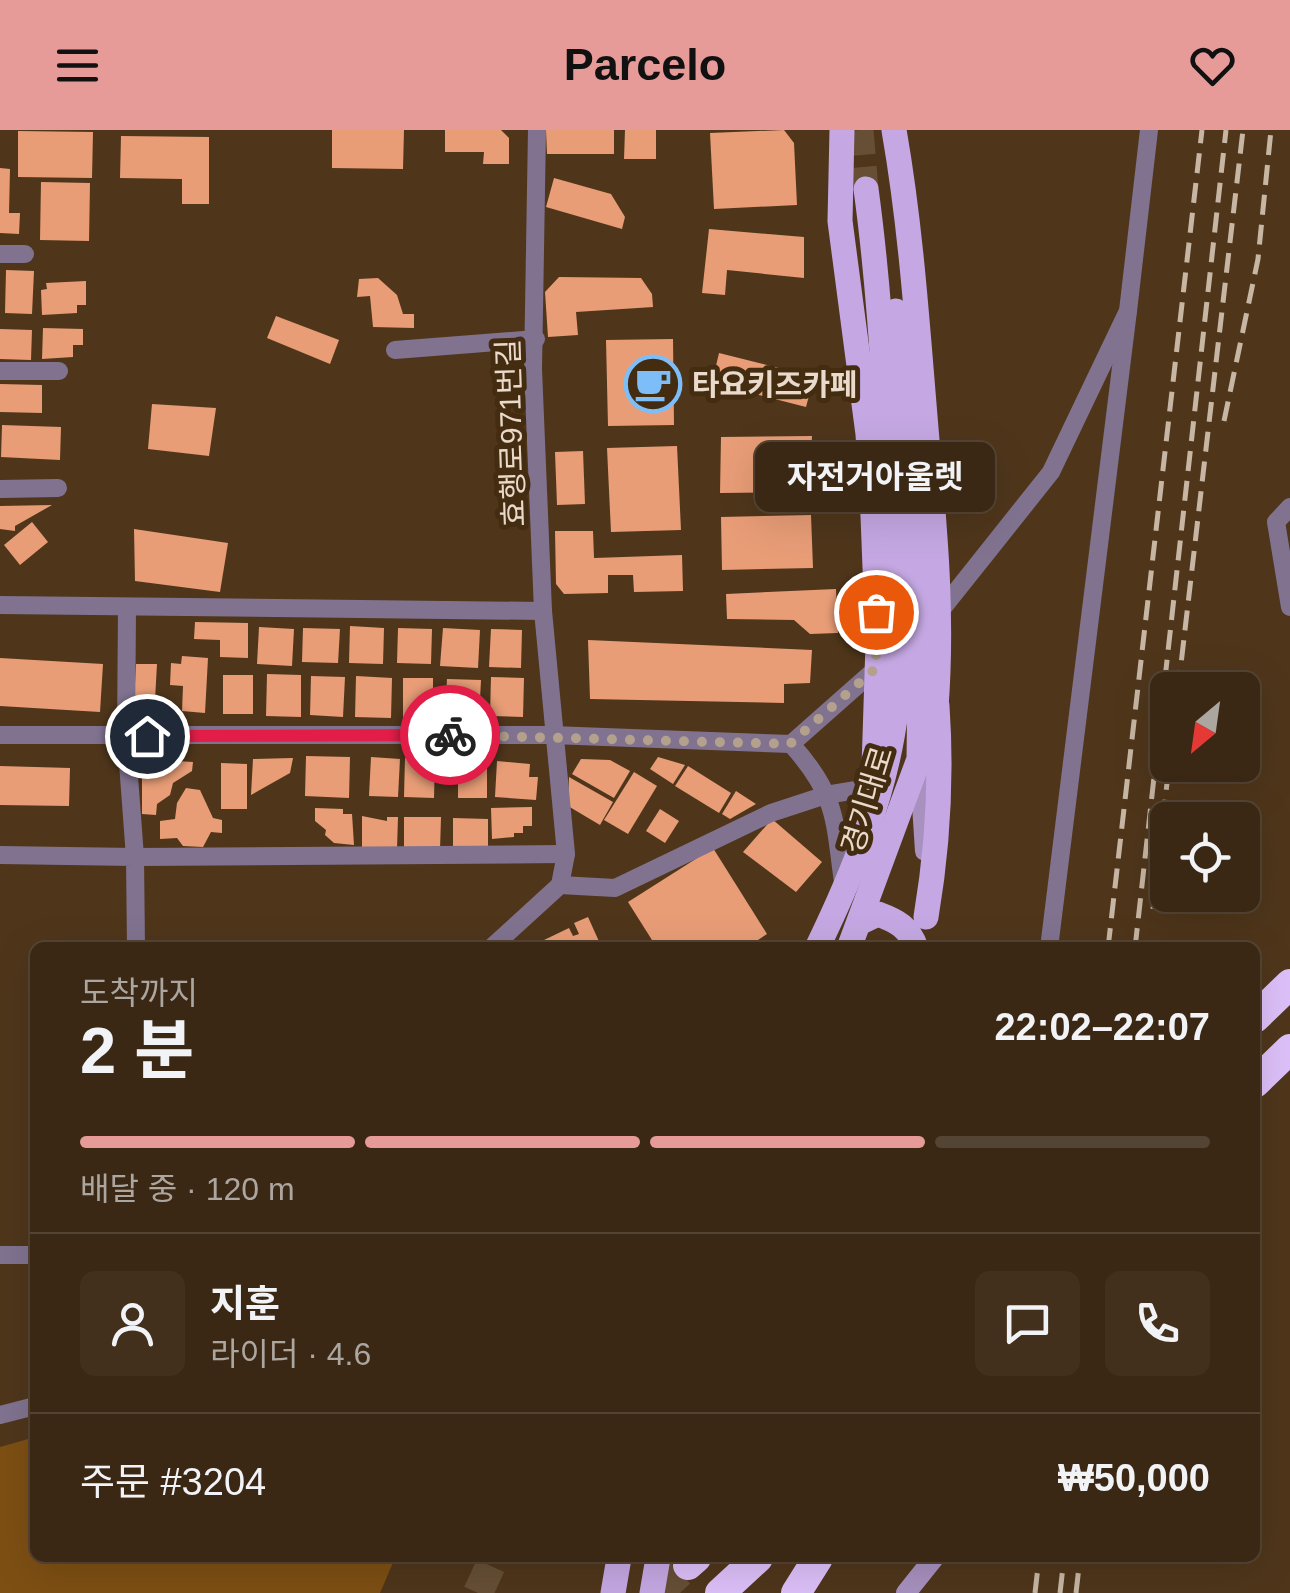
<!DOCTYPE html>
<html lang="ko">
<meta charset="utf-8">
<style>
body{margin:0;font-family:Arial,"Noto Sans KR",sans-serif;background:#42301d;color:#f1f3f6;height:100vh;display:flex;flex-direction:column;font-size:38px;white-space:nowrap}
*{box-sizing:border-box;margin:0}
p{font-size:32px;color:#aca6a0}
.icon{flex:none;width:55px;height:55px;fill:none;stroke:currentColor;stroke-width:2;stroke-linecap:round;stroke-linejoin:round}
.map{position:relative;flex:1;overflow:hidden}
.sheet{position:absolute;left:30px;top:812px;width:1230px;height:620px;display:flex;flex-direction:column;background:#3b2814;border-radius:15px;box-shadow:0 10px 40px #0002,0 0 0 2px #544434}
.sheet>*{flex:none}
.needle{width:65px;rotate:209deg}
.fabs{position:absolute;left:1150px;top:542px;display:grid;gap:20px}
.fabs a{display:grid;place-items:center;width:110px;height:110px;border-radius:15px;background:#3b2814;box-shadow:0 10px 40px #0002,0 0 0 2px #544434;font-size:50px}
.pin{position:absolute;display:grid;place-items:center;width:85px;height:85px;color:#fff;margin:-42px;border:5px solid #fff;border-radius:50%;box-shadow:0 2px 10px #0007}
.courier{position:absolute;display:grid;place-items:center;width:100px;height:100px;margin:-50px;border:8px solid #e11d48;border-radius:50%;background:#fff;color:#222;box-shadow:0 2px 12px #0007}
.bubble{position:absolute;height:70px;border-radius:15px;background:#3b2814;box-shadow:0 10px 40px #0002,0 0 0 2px #544434;font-size:32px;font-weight:700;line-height:70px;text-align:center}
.overview em{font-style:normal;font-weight:700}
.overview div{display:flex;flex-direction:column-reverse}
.overview{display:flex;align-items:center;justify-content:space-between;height:170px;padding:0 50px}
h1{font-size:65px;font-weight:700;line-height:75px}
.bar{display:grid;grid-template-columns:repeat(4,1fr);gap:15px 10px;align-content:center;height:120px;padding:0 50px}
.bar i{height:12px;border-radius:8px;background:#544434}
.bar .active{background:#e69b98}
.bar p{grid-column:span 4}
.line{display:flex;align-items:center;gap:25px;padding:0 50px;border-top:2px solid #544434}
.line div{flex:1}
.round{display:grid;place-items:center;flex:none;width:105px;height:105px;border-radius:15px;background:#42301d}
header{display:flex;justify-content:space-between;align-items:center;height:130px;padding:0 50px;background:#e69b98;color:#111;font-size:45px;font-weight:700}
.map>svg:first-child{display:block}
.green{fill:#7d4f13}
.building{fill:#e89d77}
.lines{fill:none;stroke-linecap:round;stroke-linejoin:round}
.primary-tunnel{stroke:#664f35;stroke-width:25;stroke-dasharray:25 12;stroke-linecap:butt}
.highway-tunnel{stroke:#664f35;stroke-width:30;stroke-dasharray:30 15;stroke-linecap:butt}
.street{stroke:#817390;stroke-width:18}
.secondary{stroke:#a891bf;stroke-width:20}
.primary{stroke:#c5a8e3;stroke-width:25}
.highway{stroke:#ddc0f9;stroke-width:30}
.rail{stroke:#c7b6a4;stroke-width:5;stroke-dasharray:20 10;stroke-linecap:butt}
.done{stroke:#b3a18d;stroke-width:10;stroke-dasharray:0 18}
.route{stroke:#e11d48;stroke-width:12}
.labels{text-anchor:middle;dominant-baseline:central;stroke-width:10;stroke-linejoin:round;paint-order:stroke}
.poi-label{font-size:30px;font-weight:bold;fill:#e9dacb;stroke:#442c11;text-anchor:start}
.street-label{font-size:30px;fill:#e9dacb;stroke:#442c11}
</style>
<header><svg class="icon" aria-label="menu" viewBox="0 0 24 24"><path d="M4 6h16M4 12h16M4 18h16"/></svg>Parcelo<svg class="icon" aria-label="heart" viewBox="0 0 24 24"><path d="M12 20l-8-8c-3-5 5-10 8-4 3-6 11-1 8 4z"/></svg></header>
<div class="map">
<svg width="1290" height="1463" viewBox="0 0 1290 1463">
<rect width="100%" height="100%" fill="#4f361b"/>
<!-- green -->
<polygon class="green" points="35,1307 35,1428 395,1428 380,1463 0,1463 0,1317"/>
<!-- building -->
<g class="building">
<polygon points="332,0 404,0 403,39 332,38"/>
<polygon points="445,0 501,0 509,8 509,34 483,34 484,22 445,22"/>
<polygon points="546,0 614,0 614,24 547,24"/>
<polygon points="625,0 656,0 656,29 624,29"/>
<polygon points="784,0 794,13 797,75 714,79 710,3"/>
<polygon points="18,1 93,2 92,48 18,47"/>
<polygon points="121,6 209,7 209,74 182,74 182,49 120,48"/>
<polygon points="0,38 10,39 9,83 20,83 19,104 0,103"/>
<polygon points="554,48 611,64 625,87 622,99 546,77"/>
<polygon points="41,52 90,53 89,111 40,110"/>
<polygon points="709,99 804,107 804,148 727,140 725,165 702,163"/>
<polygon points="6,140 34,141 32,184 5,183"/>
<polygon points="559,147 641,148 652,164 653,177 576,182 578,205 548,207 545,162"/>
<polygon points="378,148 397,165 403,184 414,184 414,198 373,197 370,166 357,167 359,149"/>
<polygon points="86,151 86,175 77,175 77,183 42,185 41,160 47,159 46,153"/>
<polygon points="276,186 339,210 330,234 267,208"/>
<polygon points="43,198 83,199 83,215 73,215 73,227 42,229"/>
<polygon points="0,199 32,200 31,230 0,229"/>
<polygon points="673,209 674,295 608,296 606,210"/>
<polygon points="719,223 814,247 806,277 712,253"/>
<polygon points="0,254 42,255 42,283 0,282"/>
<polygon points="152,274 216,278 209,326 148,319"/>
<polygon points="2,295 61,297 60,330 1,327"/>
<polygon points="812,306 810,362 720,363 721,307"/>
<polygon points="677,316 681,400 611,402 607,318"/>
<polygon points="583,321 585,374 557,375 555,322"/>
<polygon points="52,375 15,396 15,401 0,399 0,376"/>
<polygon points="811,385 813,438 722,440 721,387"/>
<polygon points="32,392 48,412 20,435 4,415"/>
<polygon points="134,399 228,413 220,462 135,451"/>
<polygon points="555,401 593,401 594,428 682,425 683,461 634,462 633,445 608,445 608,463 564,464 556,454"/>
<polygon points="836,459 838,503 810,504 794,490 727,489 726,464"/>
<polygon points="195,492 248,493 248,528 220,527 220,510 194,509"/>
<polygon points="350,496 384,498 383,534 349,533"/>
<polygon points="259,497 294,499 292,536 257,534"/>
<polygon points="303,498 340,499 338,533 302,532"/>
<polygon points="398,498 432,499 431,534 397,533"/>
<polygon points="443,498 480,500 478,538 440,536"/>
<polygon points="491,499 522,500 521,538 489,537"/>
<polygon points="588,510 812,520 810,553 784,554 784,573 590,569"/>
<polygon points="182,526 208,528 205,583 182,581 183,556 170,555 171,533 181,534"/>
<polygon points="0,528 103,534 100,582 0,576"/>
<polygon points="136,534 157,534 155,570 167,583 151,587 134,573"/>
<polygon points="267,544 301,545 301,587 266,586"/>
<rect x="223" y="545" width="30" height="39"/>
<polygon points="311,546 345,547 343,587 310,585"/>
<polygon points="356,546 392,548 391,588 355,587"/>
<polygon points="491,547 524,548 523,587 490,586"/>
<rect x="403" y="548" width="30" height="39"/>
<polygon points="447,549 481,550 479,589 445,587"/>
<polygon points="306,626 350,627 349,668 305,666"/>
<polygon points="371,627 400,629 398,667 369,666"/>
<polygon points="658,627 685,635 673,654 650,639"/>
<polygon points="293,628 290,643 251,665 253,629"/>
<polygon points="405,628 435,629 434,668 404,667"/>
<polygon points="458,628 487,629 487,668 458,668"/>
<polygon points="581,629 610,630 630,641 614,668 572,644"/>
<polygon points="159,630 193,632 192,641 173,653 170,665 157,674 156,685 142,684 142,642"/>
<polygon points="497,631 530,634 529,647 538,647 536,670 495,667"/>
<polygon points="221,633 247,634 247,679 221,679"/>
<polygon points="0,636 70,638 69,676 0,675"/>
<polygon points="688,636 731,663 719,683 675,656"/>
<polygon points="634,642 657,656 628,704 604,690"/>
<polygon points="569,647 613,672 600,695 568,676"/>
<polygon points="186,658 200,660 213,688 222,690 222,703 211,702 203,717 183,716 177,708 160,709 160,691 175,689 177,673"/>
<polygon points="736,661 756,674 730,689 722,684"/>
<polygon points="532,677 532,696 523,696 523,703 514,703 514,707 492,709 491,678"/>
<polygon points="315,678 343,679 343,684 352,684 354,715 334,713 325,705 326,700 315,691"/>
<polygon points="660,679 679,691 665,713 646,701"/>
<polygon points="362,686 387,691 387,687 398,687 397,719 362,718"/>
<polygon points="404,687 441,687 440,720 404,720"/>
<polygon points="453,688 488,689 488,721 453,720"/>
<polygon points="772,689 822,732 796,762 743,722"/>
<polygon points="713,718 767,804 746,818 657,818 628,772"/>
<polygon points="588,787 602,818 547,818 544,810 569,798 573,806 579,804 574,793"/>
</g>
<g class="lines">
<!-- primary-tunnel -->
<polyline class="primary-tunnel" points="861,0 866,59"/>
<!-- highway-tunnel -->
<g class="highway-tunnel">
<polyline points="478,1463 494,1428"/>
<polyline points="658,1463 688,1435"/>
</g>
<!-- street -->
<g class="street">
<polyline points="537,0 533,239 543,481 566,724 560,755"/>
<polyline points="0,124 25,124"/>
<polyline points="395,220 536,209"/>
<polyline points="0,241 59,241"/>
<polyline points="0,359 58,358"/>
<polyline points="1290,377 1276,392 1290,477"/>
<polyline points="0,475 543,481"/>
<polyline points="127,478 126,606 135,727 566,724"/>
<polyline points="942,479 1051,342 1128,181 1149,0"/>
<polyline points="0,605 552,605 791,614"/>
<path d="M 791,614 C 839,667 834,692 844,759"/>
<polyline points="791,614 877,538"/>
<polyline points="0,725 135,727 136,818"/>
<polyline points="491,818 560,755 615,758 771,683 826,665 880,656"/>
<polyline points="1049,818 1128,181"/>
<polyline points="0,1125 35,1125"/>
<polyline points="0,1285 35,1276"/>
</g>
<!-- secondary -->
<g class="secondary">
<polyline points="919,629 925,721"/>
<polyline points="906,1463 934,1428"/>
</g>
<!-- primary -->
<g class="primary">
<polyline points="842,0 840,91 868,304 873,386 878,514 874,638"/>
<path d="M 894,0 C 912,103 918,206 927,310 C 935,400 943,486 936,577"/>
<path d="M 926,787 C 938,716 942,648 937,576"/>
<path d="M 859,793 L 878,784 C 897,791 909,797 916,818"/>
<path d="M 817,818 C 853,744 886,663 896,581 C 904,503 896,424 890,346 C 884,250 879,154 866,59"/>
<polyline points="849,818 919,629 921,468 896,181"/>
<polyline points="613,1463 619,1428"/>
<polyline points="652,1463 658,1428"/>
</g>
<!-- highway -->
<g class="highway">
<polyline points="1255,888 1290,854"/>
<polyline points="1255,953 1290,919"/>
<polyline points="688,1435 696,1428"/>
<polyline points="720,1463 758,1428"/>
<polyline points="796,1463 818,1428"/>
</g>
<!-- rail -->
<g class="rail">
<polyline points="1224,291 1258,129 1271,0"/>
<polyline points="1178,560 1243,0"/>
<polyline points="1153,779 1169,635"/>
<polyline points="1108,818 1202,0"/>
<polyline points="1135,818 1226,0"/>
<polyline points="1035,1463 1039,1428"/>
<polyline points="1060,1463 1064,1428"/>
<polyline points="1076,1463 1080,1428"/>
</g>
</g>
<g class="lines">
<!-- done -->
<polyline class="done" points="450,605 790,614 876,538 876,482"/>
<!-- route -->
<polyline class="route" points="147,606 450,605"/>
</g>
<!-- icons -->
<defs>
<g id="cafe-ring" transform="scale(2.875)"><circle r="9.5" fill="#442c11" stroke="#7dbef9" stroke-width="1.5"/><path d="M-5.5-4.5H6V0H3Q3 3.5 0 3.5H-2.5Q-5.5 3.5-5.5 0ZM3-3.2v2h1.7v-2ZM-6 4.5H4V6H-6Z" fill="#7dbef9"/></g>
</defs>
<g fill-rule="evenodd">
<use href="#cafe-ring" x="653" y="254"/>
</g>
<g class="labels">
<!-- poi labels -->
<g class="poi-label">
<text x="692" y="254">타요키즈카페</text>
</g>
<!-- street labels -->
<g class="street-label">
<text transform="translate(511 303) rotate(-92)">효행로971번길</text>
<text transform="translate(867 670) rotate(-73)">경기대로</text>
</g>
</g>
</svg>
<div class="fabs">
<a><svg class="needle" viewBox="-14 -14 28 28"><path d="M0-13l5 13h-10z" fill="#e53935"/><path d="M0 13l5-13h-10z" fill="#aca6a0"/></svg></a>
<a><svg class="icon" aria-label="locate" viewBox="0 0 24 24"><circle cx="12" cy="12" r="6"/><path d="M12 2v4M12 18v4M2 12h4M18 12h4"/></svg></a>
</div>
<div class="pin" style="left:876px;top:482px;background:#ea580c"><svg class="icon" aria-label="bag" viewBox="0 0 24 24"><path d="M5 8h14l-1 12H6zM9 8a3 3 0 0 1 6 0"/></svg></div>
<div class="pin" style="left:147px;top:606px;background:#1f2937"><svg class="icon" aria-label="home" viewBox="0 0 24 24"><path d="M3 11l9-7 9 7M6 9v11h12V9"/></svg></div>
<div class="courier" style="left:450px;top:605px"><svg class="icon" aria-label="bike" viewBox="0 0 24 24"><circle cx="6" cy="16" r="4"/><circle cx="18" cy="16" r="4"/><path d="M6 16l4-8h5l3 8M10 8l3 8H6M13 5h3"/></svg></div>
<div class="bubble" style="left:755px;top:312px;width:240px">자전거아울렛</div>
<section class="sheet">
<div class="overview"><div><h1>2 분</h1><p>도착까지</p></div><em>22:02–22:07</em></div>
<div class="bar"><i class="active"></i><i class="active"></i><i class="active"></i><i></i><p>배달 중 · 120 m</p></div>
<div class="line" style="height:180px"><a class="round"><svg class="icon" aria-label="person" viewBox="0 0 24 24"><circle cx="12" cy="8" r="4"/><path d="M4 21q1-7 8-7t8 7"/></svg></a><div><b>지훈</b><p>라이더 · 4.6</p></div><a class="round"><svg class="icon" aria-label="chat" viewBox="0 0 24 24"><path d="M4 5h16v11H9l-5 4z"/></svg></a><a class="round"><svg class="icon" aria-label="phone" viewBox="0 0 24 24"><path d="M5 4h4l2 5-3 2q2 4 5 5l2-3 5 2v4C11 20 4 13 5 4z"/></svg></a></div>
<div class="line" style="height:130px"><div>주문 #3204</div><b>₩50,000</b></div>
</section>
</div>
